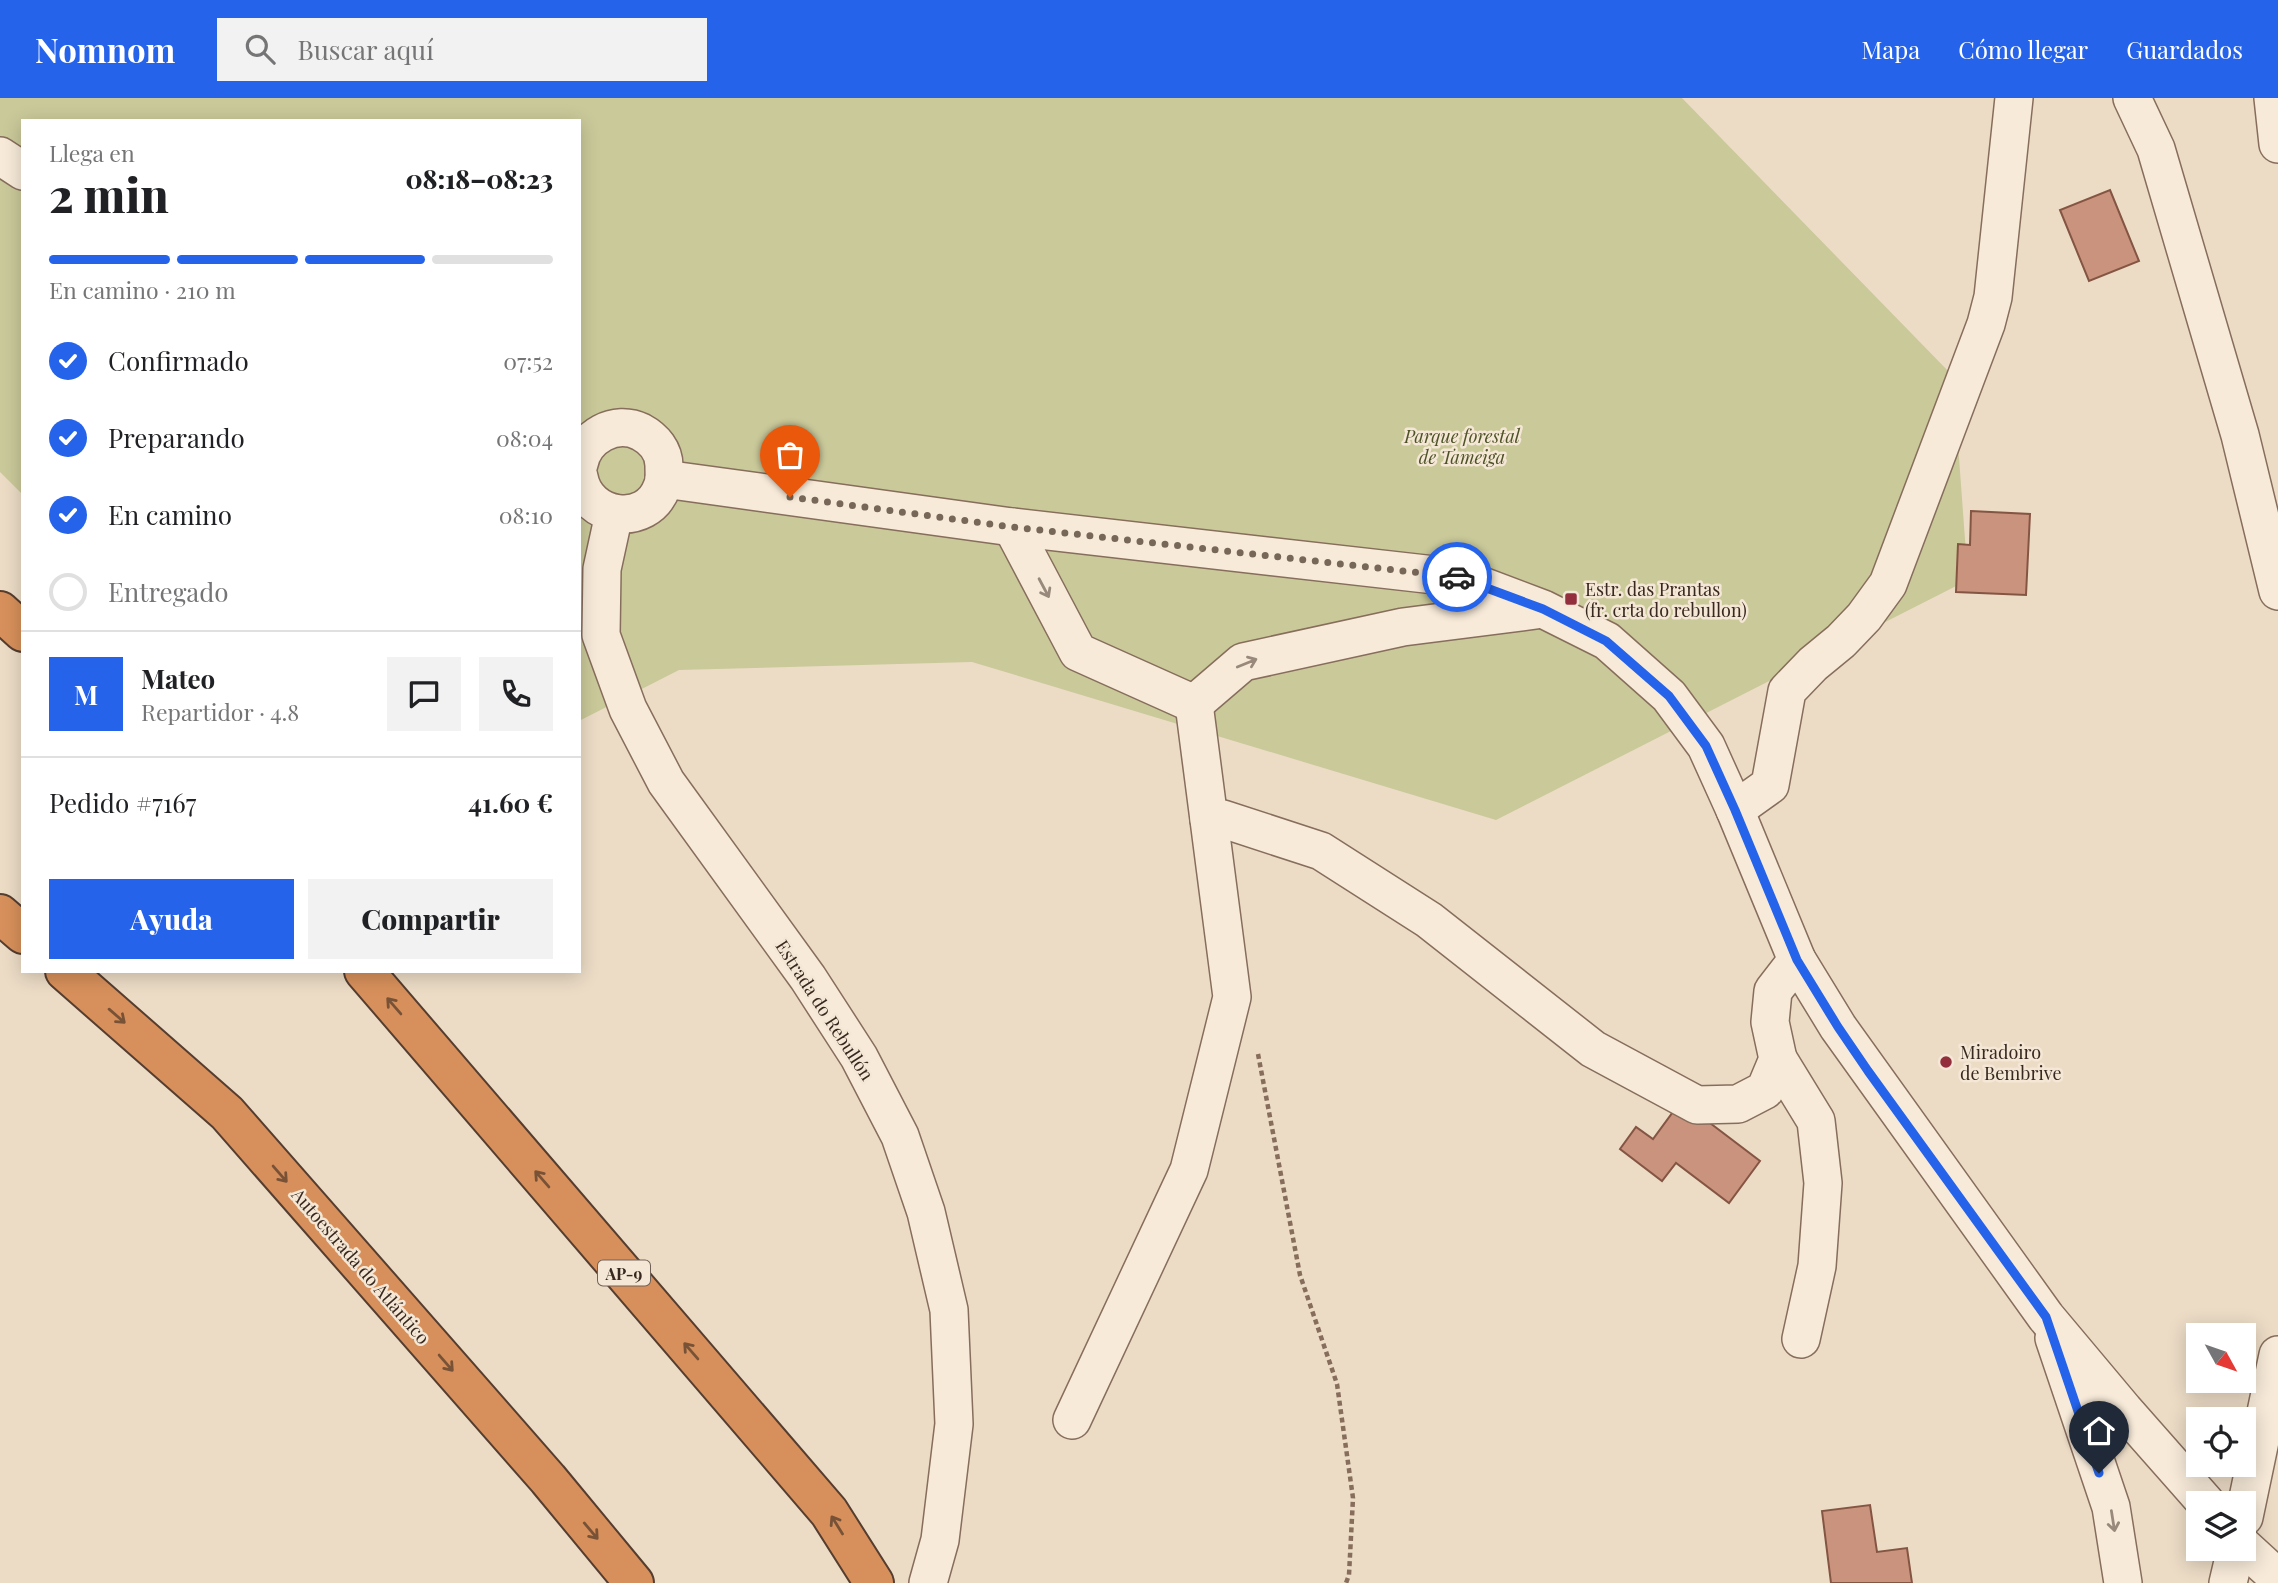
<!DOCTYPE html>
<html lang="es">
<meta charset="utf-8">
<style>
body{margin:0;font-family:"Playfair Display",serif;background:#f2f2f2;color:#202124;height:100vh;display:flex;flex-direction:column;font-size:26px;white-space:nowrap}
*{box-sizing:border-box;margin:0}
p{font-size:23px;color:#757577}
.icon{flex:none;width:38px;height:38px;fill:none;stroke:currentColor;stroke-width:2;stroke-linecap:round;stroke-linejoin:round}
.map{position:relative;flex:1;overflow:hidden}
.panel{position:absolute;left:21px;top:21px;width:560px;height:854px;display:flex;flex-direction:column;background:#fff;border-radius:0px;box-shadow:0 4px 18px #0003}
.panel>*{flex:none}
.needle{width:46px;rotate:130deg}
.fabs{position:absolute;left:2186px;top:1225px;display:grid;gap:14px}
.fabs a{display:grid;place-items:center;width:70px;height:70px;border-radius:0px;background:#fff;box-shadow:0 4px 18px #0003;font-size:35px}
.pin{position:absolute;display:grid;place-items:center;width:60px;height:60px;color:#fff;margin:-72px -30px;border-radius:50% 50% 50% 0;rotate:-45deg;box-shadow:0 0 7px #0007}
.pin .icon{rotate:45deg}
.courier{position:absolute;display:grid;place-items:center;width:70px;height:70px;margin:-35px;border:5px solid #2563eb;border-radius:50%;background:#fff;color:#222;box-shadow:0 2px 9px #0007}
.summary em{font-style:normal;font-weight:800}
.summary div{display:flex;flex-direction:column-reverse}
.summary{display:flex;align-items:center;justify-content:space-between;height:119px;padding:0 28px}
h1{font-size:46px;font-weight:800;line-height:52px}
.bar{display:grid;grid-template-columns:repeat(4,1fr);gap:10px 7px;align-content:center;height:84px;padding:0 28px}
.bar i{height:9px;border-radius:5px;background:#e0e0e0}
.bar .on{background:#2563eb}
.bar p{grid-column:span 4}
.line{display:flex;align-items:center;gap:18px;padding:0 28px;border-top:2px solid #e0e0e0}
.line div{flex:1}
.round{display:grid;place-items:center;flex:none;width:74px;height:74px;border-radius:0px;background:#f2f2f2}
ol{padding:0 28px;list-style:none}
li{display:flex;align-items:center;gap:21px;height:77px}
li p{margin-inline-start:auto}
li .icon{padding:7px;border-radius:50%;background:#2563eb;color:#fff;stroke-width:4}
li:last-child{color:#757577}
li i{width:38px;height:38px;border:4px solid #e0e0e0;border-radius:50%}
.button{display:flex;gap:14px;margin-top:auto;padding:14px 28px}
.button a{flex:1;height:80px;border-radius:0px;background:#2563eb;color:#fff;font-size:28px;font-weight:800;line-height:80px;text-align:center}
.button a+a{background:#f2f2f2;color:#202124}
header{display:flex;align-items:center;gap:42px;box-sizing:border-box;height:98px;padding:0 35px;background:#2563eb;color:#fff}
header strong{font-size:33px}
nav{display:flex;gap:38px;margin-inline-start:auto;font-size:24px}
.search{width:490px;height:63px;background:#f2f2f2;display:flex;align-items:center;gap:18px;box-sizing:border-box;padding:0 24px;border-radius:0px;color:#757577;font-size:26px}
.map>svg:first-child{display:block}
.green{fill:#cac99a}
.building{fill:#c9937d;stroke:#855543;stroke-width:2}
.lines{fill:none;stroke-linecap:round;stroke-linejoin:round}
.minor-casing{stroke:#876d5c;stroke-width:40}
.highway-casing{stroke:#553d30;stroke-width:42}
.path{stroke:#876d5c;stroke-width:4.5;stroke-dasharray:5 3.5;stroke-linecap:butt}
.minor{stroke:#f7ead9;stroke-width:37}
.highway{stroke:#d7905b;stroke-width:38}
.oneway{stroke:#98897c}
.oneway2{stroke:#785237}
.done{stroke:#776759;stroke-width:7;stroke-dasharray:0 12.6}
.route{stroke:#2563eb;stroke-width:9}
.poi-dot{fill:#932f3d;stroke:#f4e7d5;stroke-width:2.5}
.labels{text-anchor:middle;dominant-baseline:central;stroke-width:5;stroke-linejoin:round;paint-order:stroke}
.shield{fill:#f4e7d5;stroke:#706156;stroke-width:2}
.shield-label{font-size:16px;font-weight:bold;fill:#38281f}
.park-label{font-size:18px;font-style:italic;fill:#4e5327;stroke:#f4e7d5}
.poi-label{font-size:18px;fill:#38281f;stroke:#f4e7d5;text-anchor:start}
.street-label{font-size:18px;fill:#38281f;stroke:#f4e7d5}
</style>
<header>
<strong>Nomnom</strong>
<div class="search"><svg class="icon" aria-label="search" viewBox="0 0 24 24"><circle cx="10" cy="10" r="6"/><path d="M15 15l6 6"/></svg>Buscar aquí</div>
<nav><a>Mapa</a><a>Cómo llegar</a><a>Guardados</a></nav>
</header>
<div class="map">
<svg width="2278" height="1485" viewBox="0 0 2278 1485">
<rect width="100%" height="100%" fill="#ecdcc6"/>
<!-- green -->
<polygon class="green" points="0,0 1682,0 1953,278 1968,482 1496,722 972,564 679,572 579,623 579,23 23,23 23,397 0,374"/>
<!-- building -->
<g class="building">
<polygon points="2110,92 2139,163 2089,183 2060,112"/>
<polygon points="1971,413 2030,416 2026,497 1956,494 1958,446 1970,447"/>
<polygon points="1681,1003 1760,1063 1729,1105 1676,1065 1662,1083 1620,1051 1636,1029 1653,1041"/>
<polygon points="1870,1407 1877,1454 1907,1450 1912,1485 1831,1485 1822,1413"/>
</g>
<g class="lines">
<!-- minor casing -->
<g class="minor-casing">
<g id="minor">
<polyline points="2132,0 2156,51 2240,337 2278,493"/>
<polyline points="2273,0 2278,46"/>
<polyline points="0,58 23,73"/>
<path d="M 579,366 C 584,339 615,321 641,334 C 654,341 664,353 664,368 C 664,375 665,383 662,389 C 647,431 586,421 579,379"/>
<polyline points="664,381 1012,429 1461,480 1543,511 1607,543 1669,598 1706,648 1735,712 1797,862 1838,929 2046,1219 2124,1312 2206,1405"/>
<polyline points="614,416 602,471 601,537 628,611 666,684 808,880 859,959 900,1038 926,1114 949,1212 954,1326 940,1442 928,1485"/>
<polyline points="1012,429 1078,554 1194,606"/>
<polyline points="1194,606 1243,564 1403,529 1536,512"/>
<polyline points="1735,712 1770,687 1787,593 1813,566 1841,543 1864,519 1888,486 1986,226 1993,199 2014,0"/>
<polyline points="1209,721 1223,721 1321,753 1429,822 1593,951 1697,1007 1738,1006 1765,992 1778,961 1770,924 1773,893 1797,862"/>
<polyline points="1778,961 1816,1023 1823,1085 1817,1168 1801,1241"/>
<polyline points="2054,1240 2111,1409 2123,1485"/>
<polyline points="1072,1322 1189,1072 1232,899 1194,606"/>
<polyline points="2244,1419 2278,1257"/>
<polyline points="2244,1449 2278,1480"/>
<polyline points="2228,1485 2236,1451"/>
</g>
</g>
<!-- highway casing -->
<g class="highway-casing">
<g id="highway">
<polyline points="0,513 23,534"/>
<polyline points="0,816 23,836"/>
<polyline points="65,873 227,1015 548,1381 634,1485"/>
<polyline points="364,873 829,1414 874,1485"/>
</g>
</g>
<!-- path -->
<polyline class="path" points="1258,956 1300,1177 1337,1286 1353,1400 1349,1477 1346,1485"/>
<!-- minor -->
<use href="#minor" class="minor"/>
<!-- highway -->
<use href="#highway" class="highway"/>
</g>
<!-- one-way arrows -->
<defs><path id="oneway-shaft" d="M-6 0H5M1.5-3L5.5 0L1.5 3" fill="none" stroke-width="1.6" stroke-linecap="round" stroke-linejoin="round" transform="scale(1.75)"/></defs>
<g class="oneway">
<use href="#oneway-shaft" transform="translate(1044 490) rotate(62)"/>
<use href="#oneway-shaft" transform="translate(1247 565) rotate(-22)"/>
<use href="#oneway-shaft" transform="translate(2113 1423) rotate(81)"/>
</g>
<g class="oneway2">
<use href="#oneway-shaft" transform="translate(394 908) rotate(-131)"/>
<use href="#oneway-shaft" transform="translate(117 918) rotate(41)"/>
<use href="#oneway-shaft" transform="translate(280 1076) rotate(49)"/>
<use href="#oneway-shaft" transform="translate(542 1081) rotate(-131)"/>
<use href="#oneway-shaft" transform="translate(691 1253) rotate(-131)"/>
<use href="#oneway-shaft" transform="translate(446 1265) rotate(49)"/>
<use href="#oneway-shaft" transform="translate(837 1427) rotate(-122)"/>
<use href="#oneway-shaft" transform="translate(591 1433) rotate(50)"/>
</g>
<g class="lines">
<!-- done -->
<polyline class="done" points="790,399 1012,429 1457,479"/>
<!-- route -->
<polyline class="route" points="1457,479 1543,511 1606,543 1669,598 1706,648 1735,712 1797,862 1838,929 1868,973 2046,1219 2099,1375"/>
</g>
<!-- markers -->
<g class="poi-dot">
<rect x="1564" y="494" width="14" height="14" rx="3.5"/>
<circle cx="1946" cy="964" r="7"/>
</g>
<g class="labels">
<!-- shield labels -->
<rect class="shield" x="598" y="1162.5" width="52" height="25" rx="5"/>
<g class="shield-label">
<text x="624" y="1175">AP-9</text>
</g>
<!-- park labels -->
<g class="park-label">
<text x="1462" y="338">Parque forestal<tspan x="1462" dy="21">de Tameiga</tspan></text>
</g>
<!-- poi labels -->
<g class="poi-label">
<text x="1585" y="491">Estr. das Prantas<tspan x="1585" dy="21">(fr. crta do rebullon)</tspan></text>
<text x="1960" y="954">Miradoiro<tspan x="1960" dy="21">de Bembrive</tspan></text>
</g>
<!-- street labels -->
<g class="street-label">
<text transform="translate(825 912) rotate(57)">Estrada do Rebullón</text>
<text transform="translate(361 1168) rotate(49)">Autoestrada do Atlántico</text>
</g>
</g>
</svg>
<div class="fabs">
<a><svg class="needle" viewBox="-14 -14 28 28"><path d="M0-13l5 13h-10z" fill="#e53935"/><path d="M0 13l5-13h-10z" fill="#757577"/></svg></a>
<a><svg class="icon" aria-label="locate" viewBox="0 0 24 24"><circle cx="12" cy="12" r="6"/><path d="M12 2v4M12 18v4M2 12h4M18 12h4"/></svg></a>
<a><svg class="icon" aria-label="layers" viewBox="0 0 24 24"><path d="M12 4l9 5-9 5-9-5zM3 14l9 5 9-5"/></svg></a>
</div>
<div class="pin" style="left:790px;top:399px;background:#ea580c"><svg class="icon" aria-label="bag" viewBox="0 0 24 24"><path d="M5 8h14l-1 12H6zM9 8a3 3 0 0 1 6 0"/></svg></div>
<div class="pin" style="left:2099px;top:1375px;background:#1f2937"><svg class="icon" aria-label="home" viewBox="0 0 24 24"><path d="M3 11l9-7 9 7M6 9v11h12V9"/></svg></div>
<div class="courier" style="left:1457px;top:479px"><svg class="icon" aria-label="car" viewBox="0 0 24 24"><path d="M5 17H2v-5l4-1 3-4h7l3 4 3 1v5h-3M9 17h6M6 11h13"/><circle cx="7" cy="17" r="2"/><circle cx="17" cy="17" r="2"/></svg></div>
<section class="panel">
<div class="summary"><div><h1>2 min</h1><p>Llega en</p></div><em>08:18–08:23</em></div>
<div class="bar"><i class="on"></i><i class="on"></i><i class="on"></i><i></i><p>En camino · 210 m</p></div>
<ol>
<li><svg class="icon" aria-label="check" viewBox="0 0 24 24"><path d="M5 12l5 5 9-10"/></svg>Confirmado<p>07:52</p></li>
<li><svg class="icon" aria-label="check" viewBox="0 0 24 24"><path d="M5 12l5 5 9-10"/></svg>Preparando<p>08:04</p></li>
<li><svg class="icon" aria-label="check" viewBox="0 0 24 24"><path d="M5 12l5 5 9-10"/></svg>En camino<p>08:10</p></li>
<li><i></i>Entregado</li>
</ol>
<div class="line" style="height:126px"><b class="round" style="background:#2563eb;color:#fff">M</b><div><b>Mateo</b><p>Repartidor · 4.8</p></div><a class="round"><svg class="icon" aria-label="chat" viewBox="0 0 24 24"><path d="M4 5h16v11H9l-5 4z"/></svg></a><a class="round"><svg class="icon" aria-label="phone" viewBox="0 0 24 24"><path d="M5 4h4l2 5-3 2q2 4 5 5l2-3 5 2v4C11 20 4 13 5 4z"/></svg></a></div>
<div class="line" style="height:91px"><div>Pedido #7167</div><b>41.60 €</b></div>
<div class="button"><a>Ayuda</a><a>Compartir</a></div>
</section>
</div>
